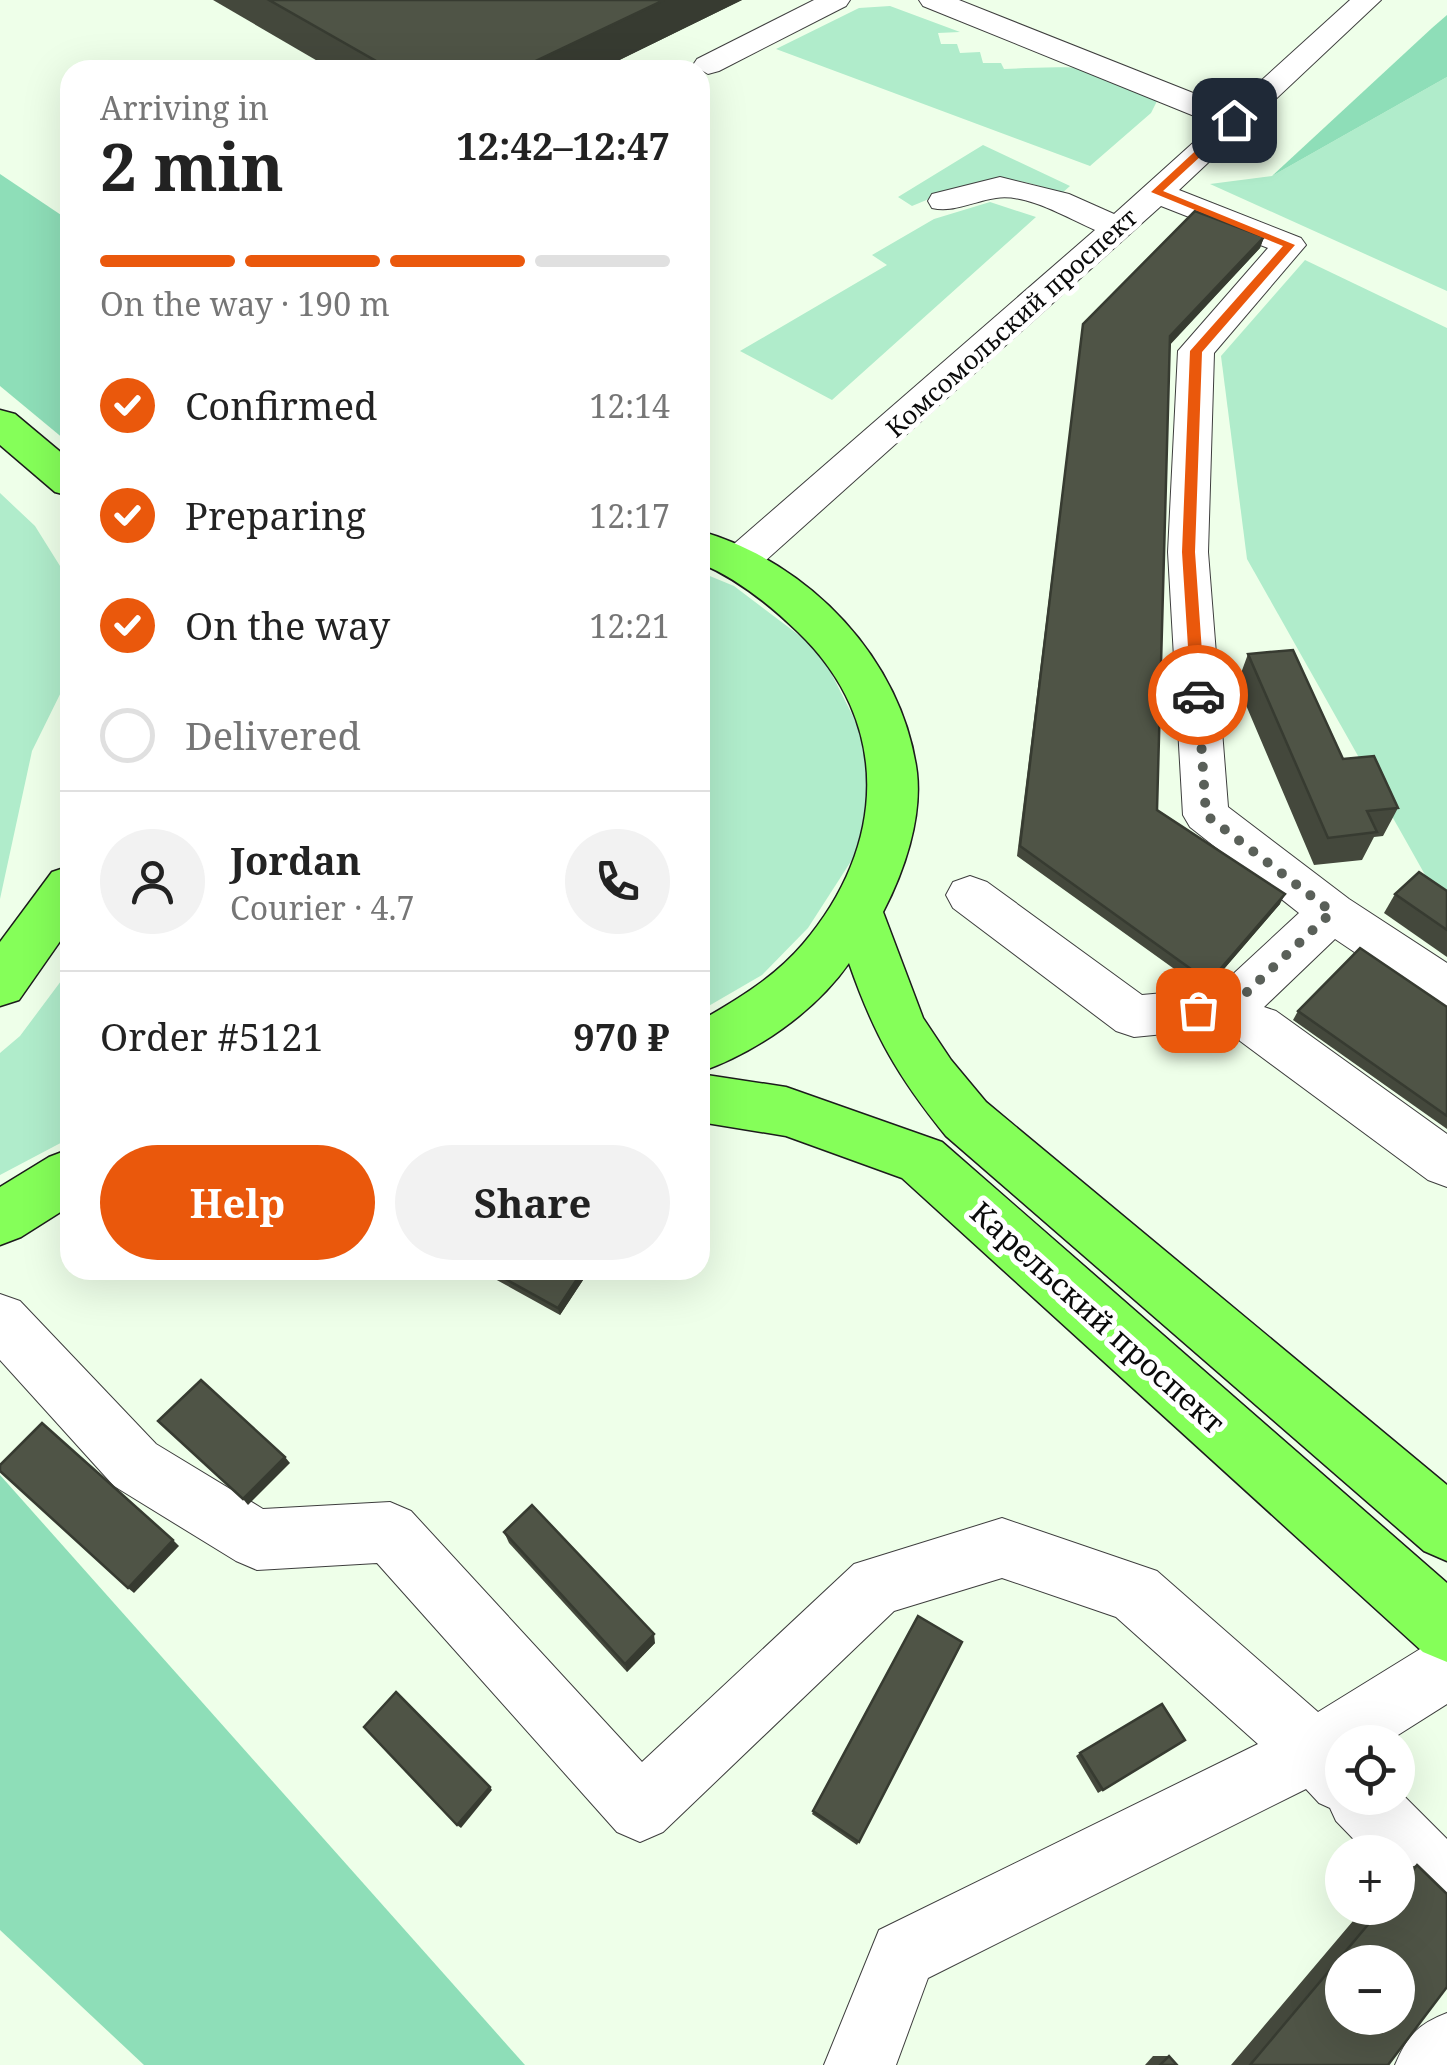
<!DOCTYPE html>
<meta charset="utf-8">
<style>
body{margin:0;font-family:"Noto Serif",serif;background:#f2f2f2;color:#222;height:100vh;display:flex;flex-direction:column;font-size:38px;white-space:nowrap}
*{box-sizing:border-box;margin:0}
p{font-size:32px;color:#767676}
.icon{flex:none;width:55px;height:55px;fill:none;stroke:currentColor;stroke-width:2;stroke-linecap:round;stroke-linejoin:round}
.map{position:relative;flex:1;overflow:hidden}
.details{position:absolute;left:60px;top:60px;width:650px;height:1220px;display:flex;flex-direction:column;background:#fff;border-radius:30px;box-shadow:0 10px 40px #0002}
.details>*{flex:none}
.buttons{position:absolute;left:1325px;top:1725px;display:grid;gap:20px}
.buttons a{display:grid;place-items:center;width:90px;height:90px;border-radius:50%;background:#fff;box-shadow:0 10px 40px #0002;font-size:50px}
.pin{position:absolute;display:grid;place-items:center;width:85px;height:85px;color:#fff;margin:-42px;border-radius:20px;box-shadow:0 5px 15px #0006}
.courier{position:absolute;display:grid;place-items:center;width:100px;height:100px;margin:-50px;border:8px solid #ea580c;border-radius:50%;background:#fff;color:#222;box-shadow:0 2px 12px #0007}
.overview em{font-style:normal;font-weight:700}
.overview div{display:flex;flex-direction:column-reverse}
.overview{display:flex;align-items:center;justify-content:space-between;height:170px;padding:0 40px}
h1{font-size:65px;font-weight:700;line-height:75px}
.bar{display:grid;grid-template-columns:repeat(4,1fr);gap:15px 10px;align-content:center;height:120px;padding:0 40px}
.bar i{height:12px;border-radius:8px;background:#e0e0e0}
.bar .current{background:#ea580c}
.bar p{grid-column:span 4}
.line{display:flex;align-items:center;gap:25px;padding:0 40px;border-top:2px solid #e0e0e0}
.line div{flex:1}
.round{display:grid;place-items:center;flex:none;width:105px;height:105px;border-radius:52px;background:#f2f2f2}
ol{padding:0 40px;list-style:none}
li{display:flex;align-items:center;gap:30px;height:110px}
li p{margin-inline-start:auto}
li .icon{padding:10px;border-radius:50%;background:#ea580c;color:#fff;stroke-width:4}
li:last-child{color:#767676}
li i{width:55px;height:55px;border:5px solid #e0e0e0;border-radius:50%}
.action{display:flex;gap:20px;margin-top:auto;padding:20px 40px}
.action a{flex:1;height:115px;border-radius:60px;background:#ea580c;color:#fff;font-size:40px;font-weight:700;line-height:115px;text-align:center}
.action a+a{background:#f2f2f2;color:#222}
.map>svg:first-child{display:block}
.green{fill:#b0eccb}
.forest{fill:#8edeb8}
.lines{fill:none;stroke-linecap:round;stroke-linejoin:round}
.minor-casing{stroke:#3e3e3e;stroke-width:2}
.major-casing{stroke:#1c1c1c;stroke-width:3}
.minor{fill:#fff;fill-rule:evenodd}
.major{fill:#85ff59;fill-rule:evenodd}
.wall{fill:#44483c}
.shaded-wall{fill:#373b31}
.building{fill:#4f5446;stroke:#373b31;stroke-width:2.5;fill-rule:evenodd}
.route{fill:#ea580c}
.done{stroke:#5a6059;stroke-width:10;stroke-dasharray:0 18}
.labels{text-anchor:middle;dominant-baseline:central;stroke-width:10;stroke-linejoin:round;paint-order:stroke}
.far-street-label{font-size:25px;fill:#0b0b0b;stroke:#fff}
.street-label{font-size:30px;fill:#0b0b0b;stroke:#fff}
</style>
<div class="map">
<svg width="1447" height="2065" viewBox="0 0 1447 2065">
<rect width="100%" height="100%" fill="#eeffe9"/>
<!-- green -->
<g class="green">
<path d="M 890,6 L 960,32 L 938,33 L 941,44 L 957,44 L 960,53 L 980,52 L 983,63 L 1001,63 L 1004,69 C 1048,68 1129,58 1157,101 L 1151,113 L 1090,166 L 776,49 L 859,8 Z"/>
<polygon points="1447,77 1447,291 1210,184 1272,176"/>
<path d="M 983,145 L 1070,186 L 1061,194 C 998,168 972,181 912,206 L 898,197 Z"/>
<polygon points="990,202 1036,217 832,400 740,351 887,265 872,255 934,219"/>
<polygon points="1305,260 1447,328 1447,902 1437,896 1247,559 1221,356"/>
<polygon points="0,493 35,526 70,582 70,674 32,751 0,899"/>
<polygon points="700,572 734,586 820,651 869,748 864,841 808,928 762,975 700,1011"/>
<polygon points="70,969 70,1138 0,1175 0,1053 20,1036"/>
</g>
<!-- forest -->
<g class="forest">
<polygon points="1447,15 1447,77 1272,176 1432,28"/>
<polygon points="0,174 70,221 70,444 0,386"/>
<polygon points="0,1475 525,2065 144,2065 0,1930"/>
</g>
<g class="lines">
<!-- minor casing -->
<g class="minor-casing">
<g id="minor">
<polygon points="814,0 850,0 846,6 719,71 708,74 693,65 697,59"/>
<path d="M 919,0 L 959,0 L 1231,108 L 1350,0 L 1381,0 L 1179,190 L 1301,238 L 1306,245 L 1214,353 L 1208,552 L 1228,807 L 1349,899 L 1447,963 L 1447,1009 L 1430,1003 L 1335,939 L 1264,1007 L 1276,1011 L 1447,1134 L 1447,1187 L 1428,1180 L 1240,1041 L 1234,1027 L 1134,1037 L 1116,1031 L 953,908 L 946,895 L 953,882 L 970,876 L 987,882 L 1142,995 L 1218,988 L 1299,913 L 1190,827 L 1183,815 L 1168,552 L 1178,351 L 1268,248 L 1161,206 L 755,570 L 741,574 L 727,570 L 721,560 L 727,550 L 1095,230 C 1067,218 1027,193 996,198 C 974,201 954,213 932,208 L 928,201 L 932,194 L 1000,177 L 1069,194 L 1114,214 L 1214,124 L 923,6 Z"/>
<polygon points="0,1294 20,1301 156,1444 263,1509 390,1502 411,1511 642,1762 854,1564 1002,1518 1157,1571 1318,1712 1425,1646 1447,1636 1447,1704 1387,1742 1342,1742 1342,1798 1398,1798 1398,1790 1447,1839 1447,1921 1423,1911 1398,1885 1398,1852 1366,1852 1336,1821 1330,1808 1319,1803 1306,1789 928,1978 896,2065 824,2065 879,1930 1258,1744 1116,1617 1002,1578 894,1611 663,1832 640,1842 617,1832 377,1563 257,1570 236,1561 114,1486 0,1360"/>
<path d="M 1447,2013 L 1447,2065 L 1395,2065 C 1407,2036 1418,2024 1447,2013 Z"/>
</g>
</g>
<!-- major casing -->
<g class="major-casing">
<g id="major">
<polygon points="0,410 15,414 70,460 70,496 55,492 0,445"/>
<path d="M 700,531 C 809,562 903,660 917,773 C 922,819 904,872 883,912 L 923,1018 L 951,1060 L 986,1102 L 1447,1485 L 1447,1561 L 1424,1551 L 946,1136 C 898,1077 874,1035 849,963 C 815,1012 755,1053 700,1072 L 700,1021 C 737,1000 775,977 803,944 C 886,847 893,723 798,632 C 769,604 738,579 700,563 Z"/>
<polygon points="70,866 70,927 19,1000 0,1006 0,942 52,872"/>
<polygon points="700,1074 786,1087 942,1142 1447,1583 1447,1662 1423,1652 902,1178 786,1136 700,1122"/>
<polygon points="70,1149 70,1206 21,1237 0,1245 0,1187 49,1157"/>
</g>
</g>
<!-- minor -->
<use href="#minor" class="minor"/>
<!-- major -->
<use href="#major" class="major"/>
</g>
<!-- wall -->
<g class="wall">
<polygon points="213,0 742,0 599,70 333,70"/>
<polygon points="1264,237 1260,248 1170,344 1157,810 1280,904 1205,991 1017,856 1083,324"/>
<polygon points="1248,654 1343,759 1398,808 1383,836 1374,837 1362,860 1314,865 1237,684"/>
<polygon points="1447,891 1447,957 1384,913 1395,894"/>
<polygon points="1447,1007 1447,1129 1293,1020 1298,1011"/>
<polygon points="483,1270 586,1270 587,1274 560,1315 484,1273"/>
<polygon points="504,1532 655,1643 627,1672 509,1543"/>
<polygon points="918,1616 962,1642 857,1845 812,1814"/>
<polygon points="1185,1740 1098,1793 1076,1756 1080,1753"/>
<polygon points="1417,1865 1388,2065 1231,2065 1364,1908 1398,1908 1398,1871"/>
<polygon points="1153,2056 1169,2056 1177,2065 1145,2065"/>
</g>
<!-- shaded-wall -->
<g class="shaded-wall">
<polygon points="664,0 742,0 599,70 517,70"/>
<polygon points="1264,237 1260,248 1168,347 1170,336"/>
<polygon points="1285,894 1280,904 1205,991 1209,982"/>
<polygon points="583,1270 586,1270 587,1274 560,1315 558,1308"/>
<polygon points="285,1457 290,1463 248,1505 243,1499"/>
<polygon points="173,1540 179,1546 134,1593 128,1588"/>
<polygon points="654,1634 655,1643 627,1672 625,1664"/>
<polygon points="490,1787 492,1790 461,1828 457,1825"/>
</g>
<!-- building -->
<g class="building">
<polygon points="269,0 664,0 517,70 392,70"/>
<polygon points="1195,211 1264,237 1170,336 1157,810 1285,894 1209,982 1020,846 1083,324"/>
<polygon points="1293,650 1343,759 1374,756 1398,808 1367,811 1377,832 1328,838 1248,654"/>
<polygon points="1419,872 1447,891 1447,930 1395,894"/>
<polygon points="1360,948 1447,1007 1447,1116 1298,1011"/>
<polygon points="489,1270 583,1270 558,1308"/>
<polygon points="201,1380 285,1457 243,1499 158,1421"/>
<polygon points="42,1423 173,1540 128,1588 0,1471 0,1465"/>
<polygon points="532,1505 654,1634 625,1664 504,1532"/>
<polygon points="918,1616 962,1642 859,1842 813,1811"/>
<polygon points="396,1692 490,1787 457,1825 364,1727"/>
<polygon points="1162,1704 1185,1740 1103,1790 1080,1753"/>
<path d="M 1417,1865 L 1447,1894 L 1447,1987 L 1388,2065 L 1250,2065 L 1382,1908 L 1398,1908 L 1398,1889 ZM 1342,1962 L 1398,1962 L 1398,2018 L 1342,2018 Z"/>
<polygon points="1169,2056 1177,2065 1160,2065"/>
</g>
<!-- route -->
<polygon class="route" points="1231,118 1240,120 1163,191 1295,245 1202,352 1195,552 1205,695 1198,700 1191,695 1182,552 1190,351 1283,246 1151,192"/>
<g class="lines">
<!-- done -->
<polyline class="done" points="1198,695 1206,815 1332,912 1230,1008 1198,1010"/>
</g>
<g class="labels">
<!-- far-street labels -->
<g class="far-street-label">
<text transform="translate(1011 322) rotate(-42)">Комсомольский проспект</text>
</g>
<!-- street labels -->
<g class="street-label">
<text transform="translate(1098 1317) rotate(42)">Карельский проспект</text>
</g>
</g>
</svg>
<div class="buttons">
<a><svg class="icon" aria-label="locate" viewBox="0 0 24 24"><circle cx="12" cy="12" r="6"/><path d="M12 2v4M12 18v4M2 12h4M18 12h4"/></svg></a>
<a>+</a>
<a>−</a>
</div>
<div class="pin" style="left:1198px;top:1010px;background:#ea580c"><svg class="icon" aria-label="bag" viewBox="0 0 24 24"><path d="M5 8h14l-1 12H6zM9 8a3 3 0 0 1 6 0"/></svg></div>
<div class="pin" style="left:1234px;top:120px;background:#1f2937"><svg class="icon" aria-label="home" viewBox="0 0 24 24"><path d="M3 11l9-7 9 7M6 9v11h12V9"/></svg></div>
<div class="courier" style="left:1198px;top:695px"><svg class="icon" aria-label="car" viewBox="0 0 24 24"><path d="M5 17H2v-5l4-1 3-4h7l3 4 3 1v5h-3M9 17h6M6 11h13"/><circle cx="7" cy="17" r="2"/><circle cx="17" cy="17" r="2"/></svg></div>
<section class="details">
<div class="overview"><div><h1>2 min</h1><p>Arriving in</p></div><em>12:42–12:47</em></div>
<div class="bar"><i class="current"></i><i class="current"></i><i class="current"></i><i></i><p>On the way · 190 m</p></div>
<ol>
<li><svg class="icon" aria-label="check" viewBox="0 0 24 24"><path d="M5 12l5 5 9-10"/></svg>Confirmed<p>12:14</p></li>
<li><svg class="icon" aria-label="check" viewBox="0 0 24 24"><path d="M5 12l5 5 9-10"/></svg>Preparing<p>12:17</p></li>
<li><svg class="icon" aria-label="check" viewBox="0 0 24 24"><path d="M5 12l5 5 9-10"/></svg>On the way<p>12:21</p></li>
<li><i></i>Delivered</li>
</ol>
<div class="line" style="height:180px"><a class="round"><svg class="icon" aria-label="person" viewBox="0 0 24 24"><circle cx="12" cy="8" r="4"/><path d="M4 21q1-7 8-7t8 7"/></svg></a><div><b>Jordan</b><p>Courier · 4.7</p></div><a class="round"><svg class="icon" aria-label="phone" viewBox="0 0 24 24"><path d="M5 4h4l2 5-3 2q2 4 5 5l2-3 5 2v4C11 20 4 13 5 4z"/></svg></a></div>
<div class="line" style="height:130px"><div>Order #5121</div><b>970 ₽</b></div>
<div class="action"><a>Help</a><a>Share</a></div>
</section>
</div>
